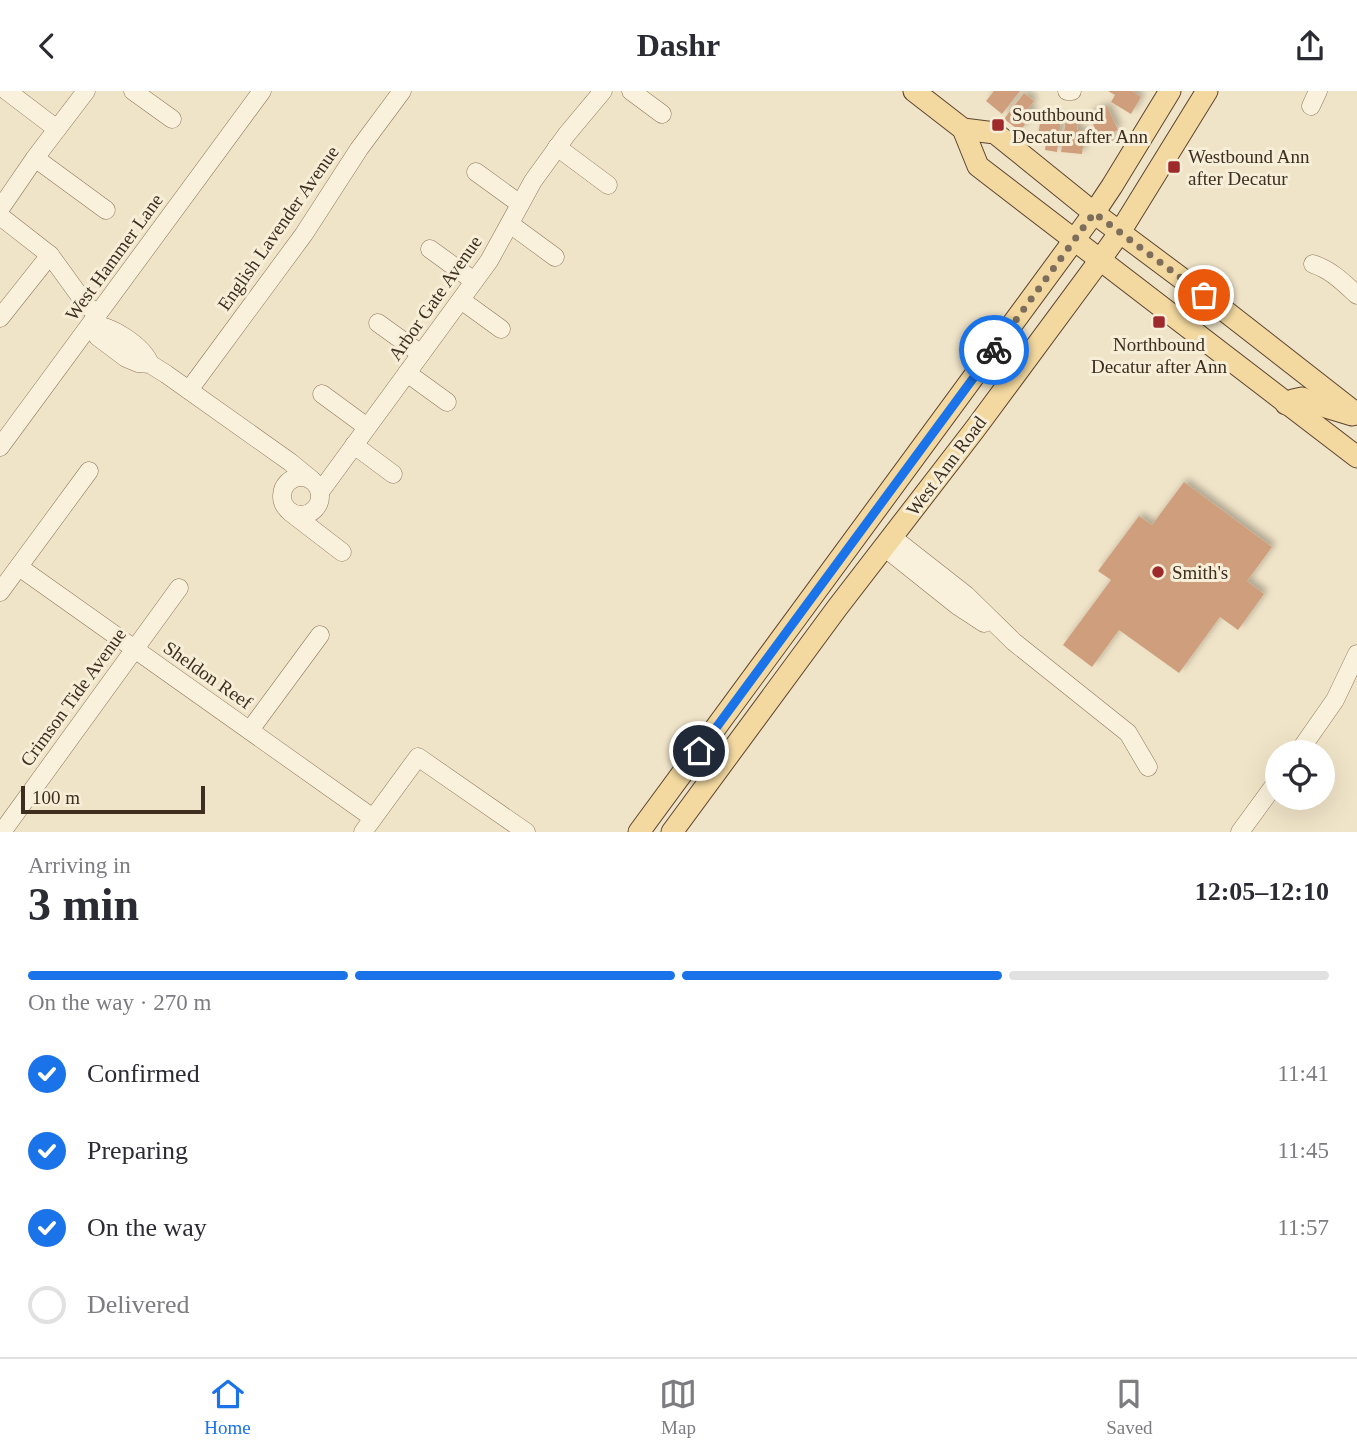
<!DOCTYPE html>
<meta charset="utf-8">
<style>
body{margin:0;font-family:"Times New Roman",serif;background:#f7f7f7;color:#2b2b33;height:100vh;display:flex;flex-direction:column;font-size:26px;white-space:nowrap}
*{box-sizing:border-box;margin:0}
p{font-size:23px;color:#7c7c81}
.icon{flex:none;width:38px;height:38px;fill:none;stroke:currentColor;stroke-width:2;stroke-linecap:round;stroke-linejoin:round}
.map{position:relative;height:741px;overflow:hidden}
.sheet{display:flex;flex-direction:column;background:#fff;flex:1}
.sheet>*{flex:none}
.buttons{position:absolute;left:1265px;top:649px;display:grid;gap:14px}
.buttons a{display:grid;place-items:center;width:70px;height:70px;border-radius:50%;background:#fff;box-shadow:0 7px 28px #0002;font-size:35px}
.scale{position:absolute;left:21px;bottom:18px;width:184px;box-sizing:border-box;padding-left:7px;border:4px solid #3d2e20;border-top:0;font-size:19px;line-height:24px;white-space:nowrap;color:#3d2e20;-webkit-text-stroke:5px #f7eed8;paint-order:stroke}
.pin{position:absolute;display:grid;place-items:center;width:60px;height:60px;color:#fff;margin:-30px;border:4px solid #fff;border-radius:50%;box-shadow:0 2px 7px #0007}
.courier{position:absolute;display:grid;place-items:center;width:70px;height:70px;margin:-35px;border:5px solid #1a73e8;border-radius:50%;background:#fff;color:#222;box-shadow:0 2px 9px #0007}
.summary em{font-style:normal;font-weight:700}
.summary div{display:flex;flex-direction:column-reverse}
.summary{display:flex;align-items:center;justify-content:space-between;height:119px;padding:0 28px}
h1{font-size:46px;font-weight:700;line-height:52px}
.bar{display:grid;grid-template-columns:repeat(4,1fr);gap:10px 7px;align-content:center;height:84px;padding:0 28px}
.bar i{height:9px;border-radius:5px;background:#e1e1e2}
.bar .on{background:#1a73e8}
.bar p{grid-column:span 4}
ol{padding:0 28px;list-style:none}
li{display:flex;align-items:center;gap:21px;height:77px}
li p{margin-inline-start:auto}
li .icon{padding:7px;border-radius:50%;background:#1a73e8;color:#fff;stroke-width:4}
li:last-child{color:#7c7c81}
li i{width:38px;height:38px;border:4px solid #e1e1e2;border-radius:50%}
header{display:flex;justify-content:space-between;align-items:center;height:91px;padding:0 28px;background:#fff;font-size:32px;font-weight:700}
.tab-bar{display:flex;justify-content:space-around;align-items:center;height:98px;border-top:2px solid #e1e1e2;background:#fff;font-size:19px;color:#7c7c81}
.tab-bar a{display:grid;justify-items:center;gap:4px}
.tab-bar .on{color:#1a73e8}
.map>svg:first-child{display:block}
.building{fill:#cf9f7d;filter:url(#shadow)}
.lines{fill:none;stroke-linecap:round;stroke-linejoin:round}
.minor-casing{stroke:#8d765c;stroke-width:19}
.major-casing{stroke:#5b4430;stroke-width:23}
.minor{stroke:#faf1dc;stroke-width:18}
.major{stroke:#f3d9a0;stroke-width:21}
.done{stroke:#7c6e5b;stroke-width:7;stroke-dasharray:0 12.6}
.route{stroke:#1a73e8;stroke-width:9}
.poi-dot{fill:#9e2a2b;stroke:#f7eed8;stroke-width:2.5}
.labels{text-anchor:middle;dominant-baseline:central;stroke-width:6;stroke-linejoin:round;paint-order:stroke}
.poi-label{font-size:19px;fill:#3d2e20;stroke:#f7eed8;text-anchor:start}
.street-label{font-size:19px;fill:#3d2e20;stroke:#f7eed8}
</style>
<header><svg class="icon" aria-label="back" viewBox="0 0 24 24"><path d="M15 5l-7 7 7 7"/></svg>Dashr<svg class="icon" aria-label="share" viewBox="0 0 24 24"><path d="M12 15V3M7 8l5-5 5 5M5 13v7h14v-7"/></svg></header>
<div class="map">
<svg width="1357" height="741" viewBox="0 0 1357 741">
<defs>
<filter id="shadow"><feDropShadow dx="4" dy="-4" stdDeviation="3.5" flood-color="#0004"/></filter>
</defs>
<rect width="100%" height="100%" fill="#f0e4c8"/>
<!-- building -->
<g class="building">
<polygon points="994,0 1020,0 1002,23 986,10"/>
<polygon points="1108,0 1132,0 1141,6 1131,23 1111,11 1115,4"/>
<polygon points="1024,2 1034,10 1028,18 1034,22 1020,40 1004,28"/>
<polygon points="1107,15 1118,39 1111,42 1114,49 1103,54 1088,23"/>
<polygon points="1041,25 1061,27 1057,61 1045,59 1046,52 1037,51"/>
<polygon points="1066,28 1078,29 1077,39 1085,40 1082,63 1061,61"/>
<polygon points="1184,391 1272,456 1247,490 1264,503 1238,539 1220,526 1179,582 1119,539 1092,576 1063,554 1111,489 1098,480 1139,425 1152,434"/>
</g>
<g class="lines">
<!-- minor casing -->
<g class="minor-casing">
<g id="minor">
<polyline points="7,0 57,38"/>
<polyline points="133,0 172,28"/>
<polyline points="631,0 662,23"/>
<polyline points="1067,0 1072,0"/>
<polyline points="1311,15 1318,0"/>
<polyline points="557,56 608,94"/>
<polyline points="35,67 106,119"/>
<polyline points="476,81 520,113"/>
<polyline points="0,118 35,67 86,0"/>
<polyline points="0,125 50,164 87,215 98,223"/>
<polyline points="510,133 555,166"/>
<polyline points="430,158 474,190"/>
<path d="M 1313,173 C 1331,179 1343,191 1357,204"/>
<polyline points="461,209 501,238"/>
<polyline points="0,227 50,164"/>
<polyline points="378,232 421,263"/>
<path d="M 150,273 C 143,255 110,233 91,234 L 98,246 L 126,267 L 138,272 L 150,273 L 166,283 L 290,371 L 312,389"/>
<polyline points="407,282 447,311"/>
<polyline points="189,299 304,143 359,58 402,0"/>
<polyline points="322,303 367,336"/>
<polyline points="354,354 393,383"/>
<polyline points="0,356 262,0"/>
<circle cx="301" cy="405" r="19"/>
<polyline points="320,401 489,170 533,90 567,43 603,0"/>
<polyline points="290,421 342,461"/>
<polyline points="892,446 966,504 1014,551 1128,642 1148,676"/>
<polyline points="884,456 958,515 984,532"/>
<polyline points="19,476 373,727"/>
<polyline points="0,501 89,380"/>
<polyline points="250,639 320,544"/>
<polyline points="1298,662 1335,609 1357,563"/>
<polyline points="2,741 179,497"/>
<polyline points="363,741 418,666 526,741"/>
<polyline points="1240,741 1278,689"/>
</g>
</g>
<!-- major casing -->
<g class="major-casing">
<g id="major">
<polyline points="914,0 963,38 978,75 1357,366"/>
<polyline points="963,38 995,42 1094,122 1216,213 1357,323"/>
<polyline points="1286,313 1293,309 1302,307 1319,314 1352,324"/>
<polyline points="639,741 1094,122 1112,95 1170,0"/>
<polyline points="672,741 837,517 975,338 1100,169 1120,141 1207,0"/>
</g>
</g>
<!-- minor -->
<use href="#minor" class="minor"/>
<!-- major -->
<use href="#major" class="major"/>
</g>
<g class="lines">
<!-- done -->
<polyline class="done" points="994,259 1094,122 1204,204"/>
<!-- route -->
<polyline class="route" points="699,660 994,259"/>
</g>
<!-- markers -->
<g class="poi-dot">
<rect x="991" y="27" width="14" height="14" rx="3.5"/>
<rect x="1167" y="69" width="14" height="14" rx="3.5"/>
<rect x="1152" y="224" width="14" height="14" rx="3.5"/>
<circle cx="1158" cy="481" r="7"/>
</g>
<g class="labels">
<!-- poi labels -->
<g class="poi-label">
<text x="1012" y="23">Southbound<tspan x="1012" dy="22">Decatur after Ann</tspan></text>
<text x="1188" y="65">Westbound Ann<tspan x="1188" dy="22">after Decatur</tspan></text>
<text x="1159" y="253" text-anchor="middle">Northbound<tspan x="1159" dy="22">Decatur after Ann</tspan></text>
<text x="1172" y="481">Smith's</text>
</g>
<!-- street labels -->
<g class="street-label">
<text transform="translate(278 137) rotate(-55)">English Lavender Avenue</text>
<text transform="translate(114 166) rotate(-54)">West Hammer Lane</text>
<text transform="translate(435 207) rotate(-55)">Arbor Gate Avenue</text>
<text transform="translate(946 375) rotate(-53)">West Ann Road</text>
<text transform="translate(208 584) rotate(35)">Sheldon Reef</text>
<text transform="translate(73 606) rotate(-54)">Crimson Tide Avenue</text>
</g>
</g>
</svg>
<div class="buttons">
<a><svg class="icon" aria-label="locate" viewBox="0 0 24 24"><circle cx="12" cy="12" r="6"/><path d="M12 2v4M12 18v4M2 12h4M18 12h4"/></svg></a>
</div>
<div class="scale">100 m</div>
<div class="pin" style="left:1204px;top:204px;background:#ea580c"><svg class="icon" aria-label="bag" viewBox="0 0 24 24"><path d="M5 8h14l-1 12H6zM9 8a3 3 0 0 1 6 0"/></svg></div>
<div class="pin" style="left:699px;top:660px;background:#1f2937"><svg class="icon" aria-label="home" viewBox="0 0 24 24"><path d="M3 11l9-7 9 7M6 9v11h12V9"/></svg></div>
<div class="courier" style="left:994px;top:259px"><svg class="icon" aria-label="bike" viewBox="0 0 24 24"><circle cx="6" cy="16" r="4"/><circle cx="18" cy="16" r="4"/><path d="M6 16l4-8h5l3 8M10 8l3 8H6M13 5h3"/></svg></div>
</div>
<section class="sheet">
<div class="summary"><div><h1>3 min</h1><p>Arriving in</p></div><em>12:05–12:10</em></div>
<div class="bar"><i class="on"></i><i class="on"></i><i class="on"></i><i></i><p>On the way · 270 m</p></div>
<ol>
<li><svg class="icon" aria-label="check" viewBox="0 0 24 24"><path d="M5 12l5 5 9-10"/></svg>Confirmed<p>11:41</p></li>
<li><svg class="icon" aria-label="check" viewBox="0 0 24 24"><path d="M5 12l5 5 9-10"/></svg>Preparing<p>11:45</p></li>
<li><svg class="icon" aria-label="check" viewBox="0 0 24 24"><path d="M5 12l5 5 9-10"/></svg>On the way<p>11:57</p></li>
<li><i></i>Delivered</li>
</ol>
</section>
<nav class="tab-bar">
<a class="on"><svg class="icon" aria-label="home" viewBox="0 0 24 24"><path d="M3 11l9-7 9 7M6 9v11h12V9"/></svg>Home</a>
<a><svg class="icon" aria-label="map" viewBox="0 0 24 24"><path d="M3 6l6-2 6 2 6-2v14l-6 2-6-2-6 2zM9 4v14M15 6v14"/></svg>Map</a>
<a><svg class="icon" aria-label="saved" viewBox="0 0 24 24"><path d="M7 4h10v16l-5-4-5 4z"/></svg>Saved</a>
</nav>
